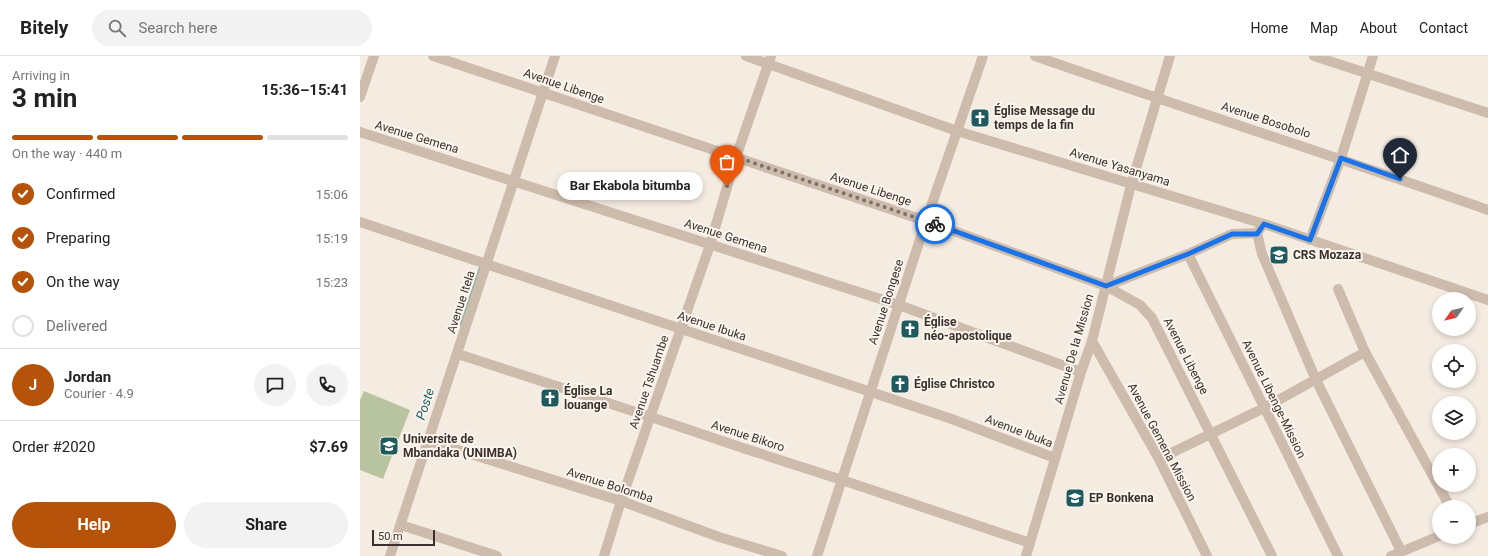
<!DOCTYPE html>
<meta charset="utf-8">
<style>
body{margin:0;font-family:Roboto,sans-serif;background:#f2f2f2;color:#222;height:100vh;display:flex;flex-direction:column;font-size:15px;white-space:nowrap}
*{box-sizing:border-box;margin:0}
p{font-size:13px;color:#767676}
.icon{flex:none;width:22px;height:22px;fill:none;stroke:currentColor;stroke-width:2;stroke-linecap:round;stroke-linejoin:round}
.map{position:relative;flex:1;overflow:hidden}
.sheet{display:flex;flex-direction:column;background:#fff;width:360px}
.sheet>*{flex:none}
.needle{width:26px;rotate:236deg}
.fabs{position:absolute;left:1072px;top:236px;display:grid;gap:8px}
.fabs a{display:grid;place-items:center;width:44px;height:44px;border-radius:50%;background:#fff;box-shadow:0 2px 6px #0003;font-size:20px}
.scale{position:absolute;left:12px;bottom:10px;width:63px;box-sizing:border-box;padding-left:4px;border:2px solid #3b302b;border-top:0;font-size:11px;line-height:14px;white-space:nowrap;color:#3b302b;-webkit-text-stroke:3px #fbf5ee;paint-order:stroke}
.pin{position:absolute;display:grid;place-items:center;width:34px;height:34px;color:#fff;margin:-41px -17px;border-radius:50% 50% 50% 0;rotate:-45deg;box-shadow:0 0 4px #0007}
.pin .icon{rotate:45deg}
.courier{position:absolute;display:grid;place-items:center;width:40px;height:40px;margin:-20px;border:3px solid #1a73e8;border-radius:50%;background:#fff;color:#222;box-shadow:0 1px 5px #0007}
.bubble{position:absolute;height:28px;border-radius:14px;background:#fff;box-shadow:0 2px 6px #0003;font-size:13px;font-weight:700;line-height:28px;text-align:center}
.summary em{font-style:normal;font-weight:700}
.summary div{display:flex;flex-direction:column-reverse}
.summary{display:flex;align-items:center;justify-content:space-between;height:68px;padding:0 12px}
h1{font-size:26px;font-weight:700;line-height:30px}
.bar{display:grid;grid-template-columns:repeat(4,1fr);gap:6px 4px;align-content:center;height:48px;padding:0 12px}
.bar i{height:5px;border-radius:3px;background:#e0e0e0}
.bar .current{background:#b45309}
.bar p{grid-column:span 4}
.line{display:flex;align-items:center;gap:10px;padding:0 12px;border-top:1px solid #e0e0e0}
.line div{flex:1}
.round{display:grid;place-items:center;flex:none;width:42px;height:42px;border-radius:21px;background:#f2f2f2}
ol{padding:0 12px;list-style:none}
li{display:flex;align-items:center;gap:12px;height:44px}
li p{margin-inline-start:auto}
li .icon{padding:4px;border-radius:50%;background:#b45309;color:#fff;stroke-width:4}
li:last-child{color:#767676}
li i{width:22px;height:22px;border:2px solid #e0e0e0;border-radius:50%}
.action{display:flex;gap:8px;margin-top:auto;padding:8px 12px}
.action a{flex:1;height:46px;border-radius:24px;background:#b45309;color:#fff;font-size:16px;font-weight:700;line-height:46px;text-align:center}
.action a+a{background:#f2f2f2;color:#222}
header{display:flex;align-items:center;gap:24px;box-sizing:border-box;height:56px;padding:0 20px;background:#fff;border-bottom:1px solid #e0e0e0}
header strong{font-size:19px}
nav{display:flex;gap:22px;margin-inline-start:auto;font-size:14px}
.search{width:280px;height:36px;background:#f2f2f2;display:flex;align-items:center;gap:10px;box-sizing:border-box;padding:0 14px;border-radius:22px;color:#767676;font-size:15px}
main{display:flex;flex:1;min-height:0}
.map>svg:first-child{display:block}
.garden{fill:#b8c4a0}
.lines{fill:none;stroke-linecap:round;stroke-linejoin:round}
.stream{stroke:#7fb0b2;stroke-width:2.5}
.minor{stroke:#cdbbac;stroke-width:10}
.done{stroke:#7c716b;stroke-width:4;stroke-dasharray:0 7.2}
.route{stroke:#1a73e8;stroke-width:5}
.labels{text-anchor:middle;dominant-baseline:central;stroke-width:4;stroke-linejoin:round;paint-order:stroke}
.street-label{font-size:12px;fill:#3b302b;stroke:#fbf5ee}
.poi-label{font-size:12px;font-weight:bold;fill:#3b302b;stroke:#fbf5ee;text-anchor:start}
.water-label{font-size:13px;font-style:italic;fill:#1f5a5e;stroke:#fbf5ee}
</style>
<header>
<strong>Bitely</strong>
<div class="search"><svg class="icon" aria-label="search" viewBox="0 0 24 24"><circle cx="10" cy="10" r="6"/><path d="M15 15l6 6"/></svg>Search here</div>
<nav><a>Home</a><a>Map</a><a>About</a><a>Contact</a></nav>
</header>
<main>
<section class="sheet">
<div class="summary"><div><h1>3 min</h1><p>Arriving in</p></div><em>15:36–15:41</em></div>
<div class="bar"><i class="current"></i><i class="current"></i><i class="current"></i><i></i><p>On the way · 440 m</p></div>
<ol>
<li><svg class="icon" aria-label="check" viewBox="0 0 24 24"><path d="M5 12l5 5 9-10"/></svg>Confirmed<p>15:06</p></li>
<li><svg class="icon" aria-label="check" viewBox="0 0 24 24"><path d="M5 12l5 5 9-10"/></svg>Preparing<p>15:19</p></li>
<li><svg class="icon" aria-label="check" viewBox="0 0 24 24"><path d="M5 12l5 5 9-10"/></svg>On the way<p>15:23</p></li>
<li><i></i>Delivered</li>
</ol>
<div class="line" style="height:72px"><b class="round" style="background:#b45309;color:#fff">J</b><div><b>Jordan</b><p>Courier · 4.9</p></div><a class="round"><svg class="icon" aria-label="chat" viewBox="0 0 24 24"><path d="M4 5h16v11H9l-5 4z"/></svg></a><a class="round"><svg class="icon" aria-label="phone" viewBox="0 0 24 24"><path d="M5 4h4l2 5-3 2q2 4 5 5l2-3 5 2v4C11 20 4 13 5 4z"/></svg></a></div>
<div class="line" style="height:52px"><div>Order #2020</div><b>$7.69</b></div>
<div class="action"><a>Help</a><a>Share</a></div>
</section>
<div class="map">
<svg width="1128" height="500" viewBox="0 0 1128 500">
<rect width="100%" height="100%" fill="#f4ebe1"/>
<!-- garden -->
<polygon class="garden" points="4,335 50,354 23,423 0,414 0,344"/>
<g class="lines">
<!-- stream -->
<polyline class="stream" points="101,269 121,209"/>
<!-- minor -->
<g class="minor">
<polyline points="73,0 566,165 746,230 780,249 792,262 912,500"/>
<polyline points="386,0 597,75 904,168 1128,244"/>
<path d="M 675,0 C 826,53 977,101 1128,154"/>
<polyline points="954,0 1128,57"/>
<polyline points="0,41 14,0"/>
<polyline points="0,76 539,249 721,316"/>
<polyline points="0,166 589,362 695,402"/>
<polyline points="897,177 902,198 956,324 1041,495"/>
<polyline points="950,184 981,102 1013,0"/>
<polyline points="828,198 978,500"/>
<polyline points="746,230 828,198 872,178 897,177 900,173"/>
<polyline points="978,233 1005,296 1090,451"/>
<polyline points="732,285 799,403 847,500"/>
<polyline points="98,298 291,361 386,393 482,424 670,487"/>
<polyline points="69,385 261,445 359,481 422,500"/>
<polyline points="799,403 904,352 1005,296"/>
<polyline points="1109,468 1128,461"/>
<polyline points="41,469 137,500"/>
<polyline points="30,500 195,0"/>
<polyline points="244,500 261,445 350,189 376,101 411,0"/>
<polyline points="457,500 566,165 623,0"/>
<polyline points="666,500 721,316 732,285 771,129 810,0"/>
<polyline points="1031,500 1079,480"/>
</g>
</g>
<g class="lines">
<!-- done -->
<polyline class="done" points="367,130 376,101 575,168"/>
<!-- route -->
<polyline class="route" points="575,168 746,230 828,198 872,178 897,178 904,168 950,184 981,102 1040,123"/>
</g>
<!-- icons -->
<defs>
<g id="church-square" transform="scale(1)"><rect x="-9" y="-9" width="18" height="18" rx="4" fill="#1f5a5e" stroke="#fbf5ee"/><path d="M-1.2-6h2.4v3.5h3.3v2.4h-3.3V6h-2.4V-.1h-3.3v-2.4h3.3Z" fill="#fff"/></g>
<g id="school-square" transform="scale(1)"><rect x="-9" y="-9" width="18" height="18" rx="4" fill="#1f5a5e" stroke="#fbf5ee"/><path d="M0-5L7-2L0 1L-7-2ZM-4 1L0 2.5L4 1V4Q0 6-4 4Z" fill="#fff"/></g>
<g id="university-square" transform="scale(1)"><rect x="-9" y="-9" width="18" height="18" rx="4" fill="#1f5a5e" stroke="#fbf5ee"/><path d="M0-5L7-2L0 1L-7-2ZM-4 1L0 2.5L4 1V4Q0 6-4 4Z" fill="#fff"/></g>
</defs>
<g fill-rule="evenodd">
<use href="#church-square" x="620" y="62"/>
<use href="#school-square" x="919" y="199"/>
<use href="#church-square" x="550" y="273"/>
<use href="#church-square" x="540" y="328"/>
<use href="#church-square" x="190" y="342"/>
<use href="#university-square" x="29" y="390"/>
<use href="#school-square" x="715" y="442"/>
</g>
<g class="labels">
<!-- street labels -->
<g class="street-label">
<text transform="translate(204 30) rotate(19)">Avenue Libenge</text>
<text transform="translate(906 64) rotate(18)">Avenue Bosobolo</text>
<text transform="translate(57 81) rotate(17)">Avenue Gemena</text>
<text transform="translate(760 111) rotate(17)">Avenue Yasanyama</text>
<text transform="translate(511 133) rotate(18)">Avenue Libenge</text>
<text transform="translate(366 180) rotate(18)">Avenue Gemena</text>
<text transform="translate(101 246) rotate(-72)">Avenue Itela</text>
<text transform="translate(526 246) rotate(-72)">Avenue Bongese</text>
<text transform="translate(352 270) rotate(18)">Avenue Ibuka</text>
<text transform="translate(714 293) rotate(-74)">Avenue De la Mission</text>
<text transform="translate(826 300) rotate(63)">Avenue Libenge</text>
<text transform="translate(289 326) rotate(-71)">Avenue Tshuambe</text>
<text transform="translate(914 343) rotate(64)">Avenue Libenge-Mission</text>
<text transform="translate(659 375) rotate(21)">Avenue Ibuka</text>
<text transform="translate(388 380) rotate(18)">Avenue Bikoro</text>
<text transform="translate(802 386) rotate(62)">Avenue Gemena Mission</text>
<text transform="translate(250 429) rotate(18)">Avenue Bolomba</text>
</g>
<!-- poi labels -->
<g class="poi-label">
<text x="634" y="55">Église Message du<tspan x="634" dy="14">temps de la fin</tspan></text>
<text x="933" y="199">CRS Mozaza</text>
<text x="564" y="266">Église<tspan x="564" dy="14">néo-apostolique</tspan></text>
<text x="554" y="328">Église Christco</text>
<text x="204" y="335">Église La<tspan x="204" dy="14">louange</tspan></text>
<text x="43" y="383">Universite de<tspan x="43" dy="14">Mbandaka (UNIMBA)</tspan></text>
<text x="729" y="442">EP Bonkena</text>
</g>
<!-- water labels -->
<g class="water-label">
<text transform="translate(65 348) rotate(-72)">Poste</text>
</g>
</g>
</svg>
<div class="fabs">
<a><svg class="needle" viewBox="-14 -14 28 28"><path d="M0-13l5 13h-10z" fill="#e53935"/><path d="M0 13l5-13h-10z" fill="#767676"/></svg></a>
<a><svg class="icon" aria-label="locate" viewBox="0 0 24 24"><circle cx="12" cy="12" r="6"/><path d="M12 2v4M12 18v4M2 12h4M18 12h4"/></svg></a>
<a><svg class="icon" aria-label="layers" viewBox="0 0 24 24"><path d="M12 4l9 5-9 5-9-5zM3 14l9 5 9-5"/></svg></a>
<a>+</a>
<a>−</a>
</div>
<div class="scale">50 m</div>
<div class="pin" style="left:367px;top:130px;background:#ea580c"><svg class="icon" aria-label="bag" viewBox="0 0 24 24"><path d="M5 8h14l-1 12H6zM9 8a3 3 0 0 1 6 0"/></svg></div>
<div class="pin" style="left:1040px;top:123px;background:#1f2937"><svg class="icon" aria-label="home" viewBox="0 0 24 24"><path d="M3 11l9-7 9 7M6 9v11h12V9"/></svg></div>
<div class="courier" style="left:575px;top:168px"><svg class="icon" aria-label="bike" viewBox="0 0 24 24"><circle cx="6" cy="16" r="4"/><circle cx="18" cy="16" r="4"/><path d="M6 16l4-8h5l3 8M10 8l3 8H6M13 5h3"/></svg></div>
<div class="bubble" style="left:197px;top:116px;width:146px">Bar Ekabola bitumba</div>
</div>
</main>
